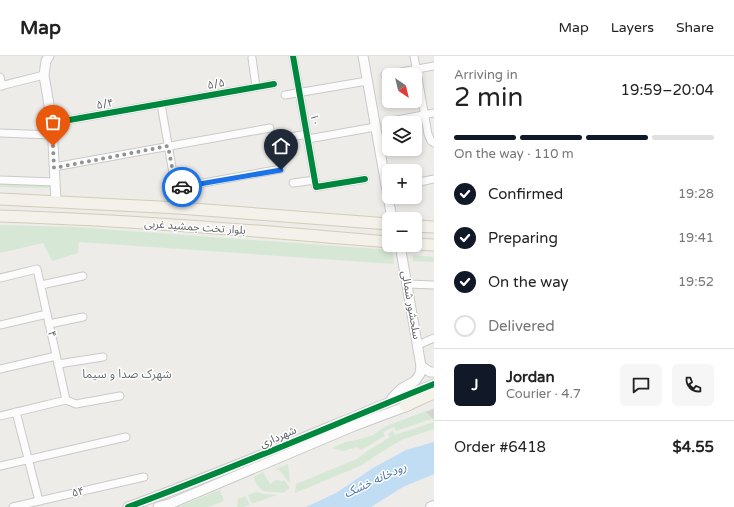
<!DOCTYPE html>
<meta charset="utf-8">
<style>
body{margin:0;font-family:"Varela Round","Noto Sans Arabic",sans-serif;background:#f6f6f6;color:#222;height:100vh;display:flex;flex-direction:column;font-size:15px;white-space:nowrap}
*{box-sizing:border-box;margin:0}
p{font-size:13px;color:#767676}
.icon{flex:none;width:22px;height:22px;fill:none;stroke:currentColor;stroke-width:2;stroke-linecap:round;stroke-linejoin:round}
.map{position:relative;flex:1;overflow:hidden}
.sheet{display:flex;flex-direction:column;background:#fff;width:300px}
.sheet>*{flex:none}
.needle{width:26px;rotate:145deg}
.controls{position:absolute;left:382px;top:12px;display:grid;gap:8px}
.controls a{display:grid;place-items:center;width:40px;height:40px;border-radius:6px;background:#fff;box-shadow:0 2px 6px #0003;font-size:20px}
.pin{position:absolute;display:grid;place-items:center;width:34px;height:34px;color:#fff;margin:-41px -17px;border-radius:50% 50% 50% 0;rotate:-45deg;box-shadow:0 0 4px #0007}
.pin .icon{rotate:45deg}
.courier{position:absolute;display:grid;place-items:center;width:40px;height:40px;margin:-20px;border:3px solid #1a73e8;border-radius:50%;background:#fff;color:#222;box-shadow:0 1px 5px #0007}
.head em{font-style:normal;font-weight:600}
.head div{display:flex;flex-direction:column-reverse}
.head{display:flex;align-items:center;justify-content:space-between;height:68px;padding:0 20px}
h1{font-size:26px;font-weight:600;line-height:30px}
.bar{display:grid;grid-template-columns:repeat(4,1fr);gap:6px 4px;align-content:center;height:48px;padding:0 20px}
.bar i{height:5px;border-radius:3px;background:#e0e0e0}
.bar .current{background:#111827}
.bar p{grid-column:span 4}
.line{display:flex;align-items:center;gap:10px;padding:0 20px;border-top:1px solid #e0e0e0}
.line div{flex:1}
.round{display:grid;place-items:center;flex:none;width:42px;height:42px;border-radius:6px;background:#f6f6f6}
ol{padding:0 20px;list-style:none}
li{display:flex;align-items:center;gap:12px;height:44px}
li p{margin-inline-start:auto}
li .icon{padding:4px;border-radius:50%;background:#111827;color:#fff;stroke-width:4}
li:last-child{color:#767676}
li i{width:22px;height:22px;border:2px solid #e0e0e0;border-radius:50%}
header{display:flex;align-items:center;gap:24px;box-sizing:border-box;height:56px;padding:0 20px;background:#fff;border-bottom:1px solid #e0e0e0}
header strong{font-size:19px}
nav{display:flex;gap:22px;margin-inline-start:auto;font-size:14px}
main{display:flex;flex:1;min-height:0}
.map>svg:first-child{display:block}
.green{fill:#d6e8d5}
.water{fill:#c0ddf4}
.building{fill:#d3d3d1}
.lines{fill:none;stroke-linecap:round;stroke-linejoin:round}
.minor-casing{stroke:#cacaca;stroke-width:9}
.tertiary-casing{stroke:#cacaca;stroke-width:11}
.secondary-casing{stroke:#cacac9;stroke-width:12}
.primary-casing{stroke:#d3ccb8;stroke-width:13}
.minor{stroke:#fcfcfc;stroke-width:7}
.tertiary{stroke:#fcfcfc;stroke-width:9}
.secondary{stroke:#fcfcfc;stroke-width:10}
.primary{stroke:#f3f1e9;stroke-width:11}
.cycleway-casing{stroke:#fff;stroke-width:8}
.cycleway{stroke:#00873e;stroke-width:6}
.done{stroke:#909293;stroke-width:4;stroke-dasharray:0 7.2}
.route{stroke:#1a73e8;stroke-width:5}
.labels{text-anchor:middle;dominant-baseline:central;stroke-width:3;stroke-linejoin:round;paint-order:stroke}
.street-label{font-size:11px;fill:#5e6165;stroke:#fff}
.neighbourhood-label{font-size:12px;fill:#6f7377;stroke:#fff}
.water-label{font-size:12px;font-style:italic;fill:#4a77aa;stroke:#fff}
</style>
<header>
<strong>Map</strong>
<nav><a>Map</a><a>Layers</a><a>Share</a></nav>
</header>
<main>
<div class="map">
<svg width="434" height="451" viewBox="0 0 434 451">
<rect width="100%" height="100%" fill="#edece8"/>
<!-- green -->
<g class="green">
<polygon points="0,127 50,129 50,132 0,131"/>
<polygon points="0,169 75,171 392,194 394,208 79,186 78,197 52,205 43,187 0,197"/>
<polygon points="413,199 434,201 434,206 413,205"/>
<polygon points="434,352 434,362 396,375 394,371 383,376 385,380 361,394 357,391 343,395 332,392 345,386 357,384 373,379 386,370"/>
<polygon points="434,366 434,373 404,383 391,390 360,410 295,437 296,428 357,403 366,396 390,381 388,378 392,375 395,379"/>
<polygon points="288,408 290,426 289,426 280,415 276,413"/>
<path d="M 263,416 L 270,428 L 276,424 L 282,425 L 284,424 L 290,432 L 283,437 C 266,434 260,440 254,421 Z"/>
<polygon points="220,434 224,445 208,451 177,451"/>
<polygon points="256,436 263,438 277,439 254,447 251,446 248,439"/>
<polygon points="245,440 250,449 244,451 237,451 238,443"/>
</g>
<!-- water -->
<polygon class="water" points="434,386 434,418 403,431 371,451 306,451 336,437 373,412 406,394"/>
<!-- building -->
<polygon class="building" points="434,353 434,364 426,356"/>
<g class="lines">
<!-- minor casing -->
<g class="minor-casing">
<g id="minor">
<polyline points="293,0 316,131 365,123"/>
<polyline points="414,0 428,78 431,85 434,87"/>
<polyline points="252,2 256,31"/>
<polyline points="385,19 434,10"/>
<polyline points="0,21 2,30"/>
<polyline points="0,30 44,19"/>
<polyline points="285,39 367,25"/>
<polyline points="161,48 179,152"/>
<polyline points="392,65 434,57"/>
<polyline points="52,67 274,28"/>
<polyline points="0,77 52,79"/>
<polyline points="286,82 307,78"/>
<polyline points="308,83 375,71"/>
<polyline points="54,111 270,72"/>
<polyline points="0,124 55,126"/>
<polyline points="293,127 315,124"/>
<polyline points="415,127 434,123"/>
<polyline points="175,132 281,113"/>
<polyline points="0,222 37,213 66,344"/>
<polyline points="407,228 434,229"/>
<polyline points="41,229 83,220"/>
<polyline points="49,268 83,261"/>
<polyline points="0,269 47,258"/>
<polyline points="418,289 434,282"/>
<polyline points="58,308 103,301"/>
<polyline points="0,313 56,300"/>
<polyline points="66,344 76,348 120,340"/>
<polyline points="16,356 39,445"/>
<polyline points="0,360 66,344"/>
<polyline points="0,410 126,381"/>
<polyline points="13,451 144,421"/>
</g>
</g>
<!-- tertiary casing -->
<g class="tertiary-casing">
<g id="tertiary">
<polyline points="49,0 46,5 44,19 52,67 56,145"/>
<polyline points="363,0 392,163"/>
<polyline points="400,189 421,310"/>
<polyline points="392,342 401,333 415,325 420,318 421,310 430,316 434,316"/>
<path d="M 128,451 C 232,413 332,369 434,328"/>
<polyline points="158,451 172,447 354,370 410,349"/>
</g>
</g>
<!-- secondary casing -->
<g class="secondary-casing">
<polyline id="secondary" points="431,451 434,450"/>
</g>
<!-- primary casing -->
<g class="primary-casing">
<g id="primary">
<polyline points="0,143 179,152 389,168"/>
<path d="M 0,160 C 130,164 259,175 389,186"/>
<polyline points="415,170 434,171"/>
<polyline points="415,188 434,189"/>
<polyline points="405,350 434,337"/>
</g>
</g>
<!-- minor -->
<use href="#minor" class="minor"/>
<!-- tertiary -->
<use href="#tertiary" class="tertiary"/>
<!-- secondary -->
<use href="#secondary" class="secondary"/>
<!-- primary -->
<use href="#primary" class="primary"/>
<!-- cycleway casing -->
<g class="cycleway-casing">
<g id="cycleway">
<polyline points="293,0 316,131 365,123"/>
<polyline points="52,67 274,28"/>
<path d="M 128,451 C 232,413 332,369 434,328"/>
</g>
</g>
<!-- cycleway -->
<use href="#cycleway" class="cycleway"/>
</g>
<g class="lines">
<!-- done -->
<polyline class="done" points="53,90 54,112 168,90 176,132 182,131"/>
<!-- route -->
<polyline class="route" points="182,131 281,114"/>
</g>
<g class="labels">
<!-- street labels -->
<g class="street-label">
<text transform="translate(216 28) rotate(-10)">۵/۵</text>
<text transform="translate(105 48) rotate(-10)">۵/۴</text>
<text transform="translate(315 64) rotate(80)">۱۰</text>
<text transform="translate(195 171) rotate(4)">بلوار تخت جمشید غربی</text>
<text transform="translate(411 249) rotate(80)">سلحشور شمالی</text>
<text transform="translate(52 278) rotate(78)">۴</text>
<text transform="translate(278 381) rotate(-23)">شهرداری</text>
<text transform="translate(78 436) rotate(-13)">۵۴</text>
</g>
<!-- neighbourhood labels -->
<g class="neighbourhood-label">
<text x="127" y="318">شهرک صدا و سیما</text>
</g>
<!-- water labels -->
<g class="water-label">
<text transform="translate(375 424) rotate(-25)">رودخانه خشک</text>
</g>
</g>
</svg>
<div class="controls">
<a><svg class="needle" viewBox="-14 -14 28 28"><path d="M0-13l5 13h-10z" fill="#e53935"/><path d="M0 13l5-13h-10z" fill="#767676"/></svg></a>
<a><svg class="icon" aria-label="layers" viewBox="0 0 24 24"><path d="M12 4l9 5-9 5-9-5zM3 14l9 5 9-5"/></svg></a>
<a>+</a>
<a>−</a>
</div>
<div class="pin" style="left:53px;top:90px;background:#ea580c"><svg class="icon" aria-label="bag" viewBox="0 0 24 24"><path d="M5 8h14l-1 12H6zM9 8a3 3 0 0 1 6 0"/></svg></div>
<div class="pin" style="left:281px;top:114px;background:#1f2937"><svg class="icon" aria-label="home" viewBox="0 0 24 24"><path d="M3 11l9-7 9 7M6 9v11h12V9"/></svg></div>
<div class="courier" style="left:182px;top:131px"><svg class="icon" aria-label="car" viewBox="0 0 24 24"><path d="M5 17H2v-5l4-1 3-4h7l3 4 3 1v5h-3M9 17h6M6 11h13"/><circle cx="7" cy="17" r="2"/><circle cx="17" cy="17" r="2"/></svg></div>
</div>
<section class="sheet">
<div class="head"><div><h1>2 min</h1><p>Arriving in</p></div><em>19:59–20:04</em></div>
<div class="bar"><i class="current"></i><i class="current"></i><i class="current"></i><i></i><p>On the way · 110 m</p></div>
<ol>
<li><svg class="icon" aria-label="check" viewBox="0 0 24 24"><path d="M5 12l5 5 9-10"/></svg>Confirmed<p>19:28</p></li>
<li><svg class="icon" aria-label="check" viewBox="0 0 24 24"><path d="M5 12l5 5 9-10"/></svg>Preparing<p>19:41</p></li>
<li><svg class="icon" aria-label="check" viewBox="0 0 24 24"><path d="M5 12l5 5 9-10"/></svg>On the way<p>19:52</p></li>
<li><i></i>Delivered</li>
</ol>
<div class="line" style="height:72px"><b class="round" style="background:#111827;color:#fff">J</b><div><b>Jordan</b><p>Courier · 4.7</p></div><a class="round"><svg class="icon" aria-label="chat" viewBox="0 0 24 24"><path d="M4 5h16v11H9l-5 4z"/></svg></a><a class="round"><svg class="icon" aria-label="phone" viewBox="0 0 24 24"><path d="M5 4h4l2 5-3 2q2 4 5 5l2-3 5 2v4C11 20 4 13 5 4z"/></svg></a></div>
<div class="line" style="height:52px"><div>Order #6418</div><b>$4.55</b></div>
</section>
</main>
